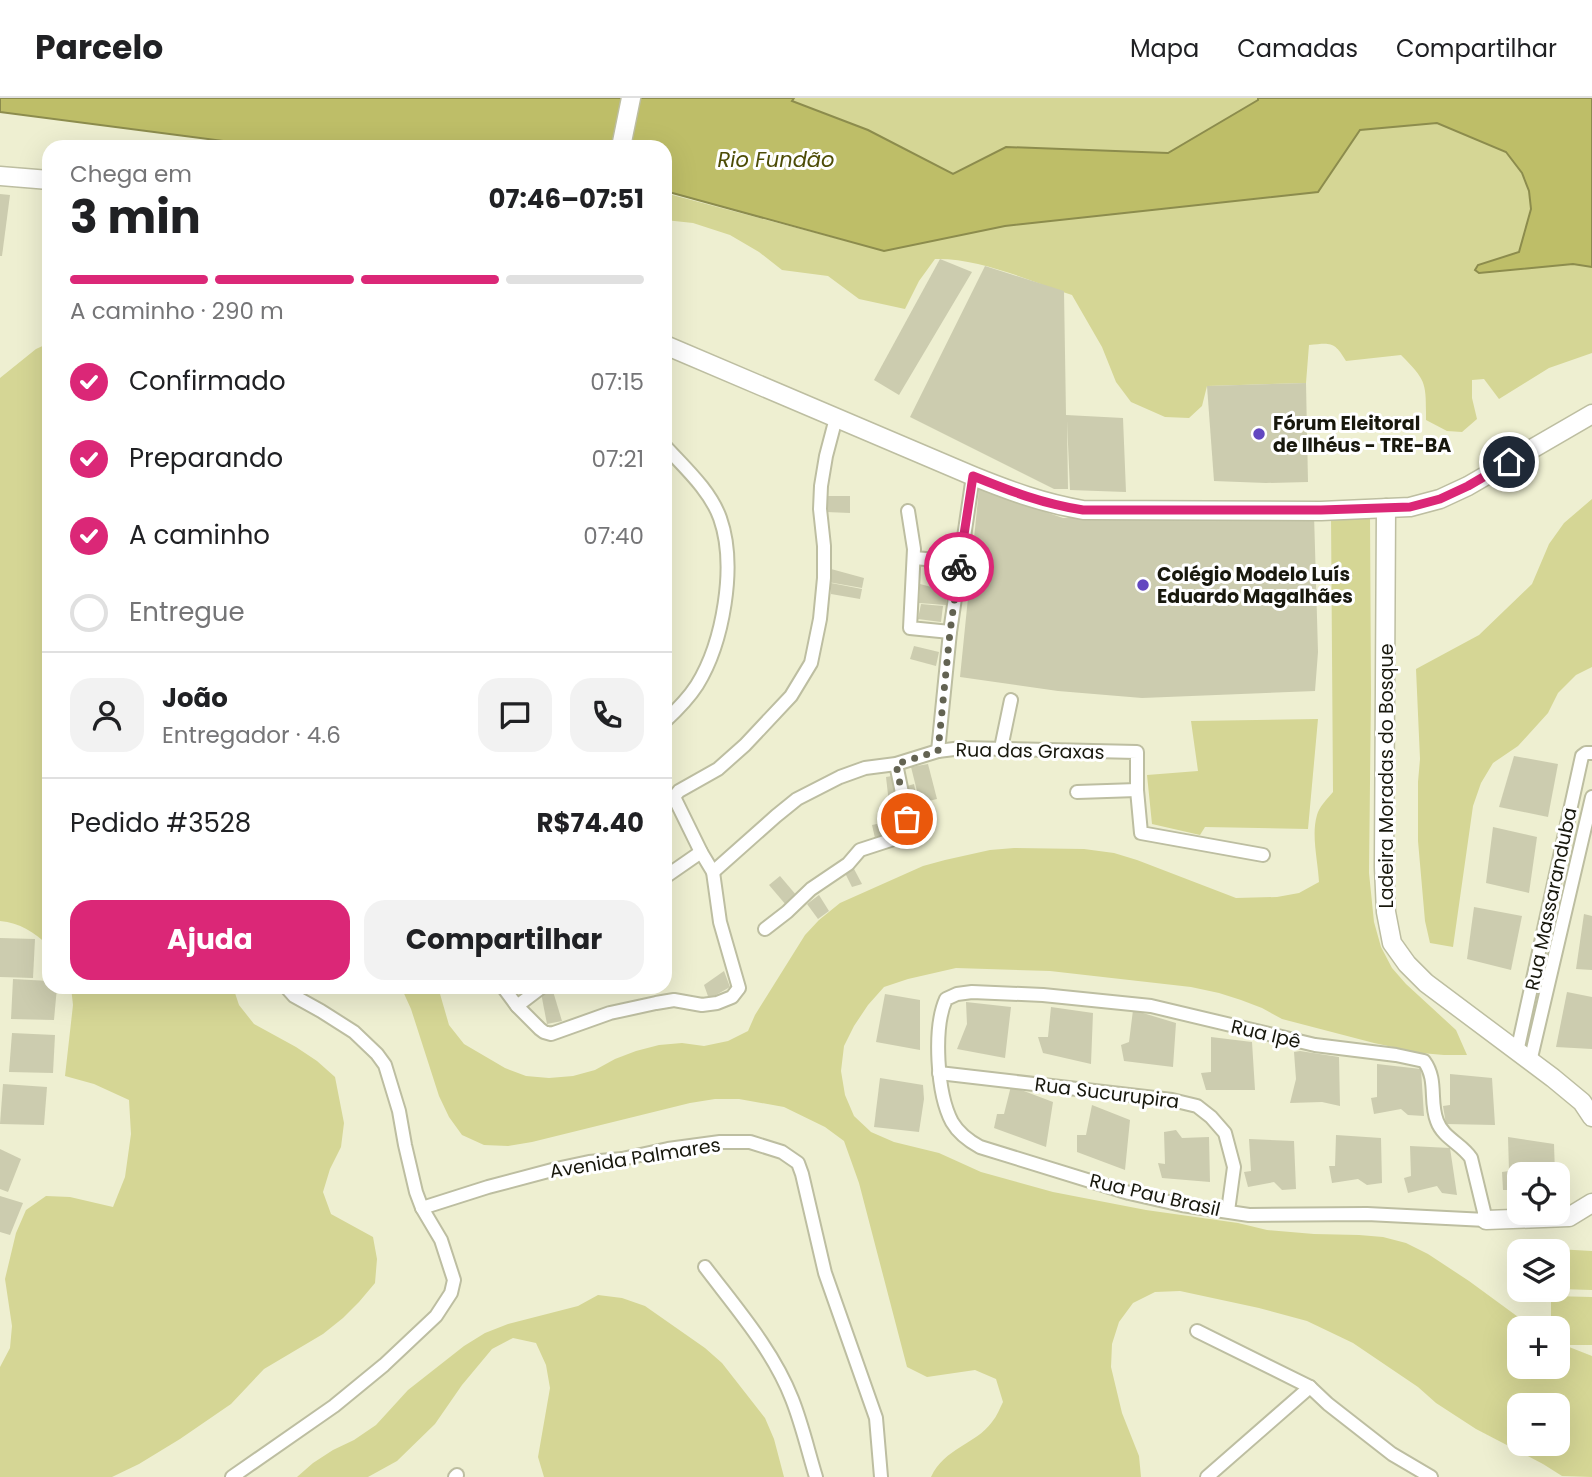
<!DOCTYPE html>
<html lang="pt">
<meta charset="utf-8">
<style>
body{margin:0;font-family:Poppins,sans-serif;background:#f2f2f2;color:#202124;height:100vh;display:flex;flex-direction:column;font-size:26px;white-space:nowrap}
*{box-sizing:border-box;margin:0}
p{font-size:23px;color:#757577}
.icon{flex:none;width:38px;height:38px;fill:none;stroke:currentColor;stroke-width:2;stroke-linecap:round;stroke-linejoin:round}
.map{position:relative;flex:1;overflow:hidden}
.panel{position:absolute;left:42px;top:42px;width:630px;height:854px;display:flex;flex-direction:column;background:#fff;border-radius:21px;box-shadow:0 7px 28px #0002}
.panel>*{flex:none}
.controls{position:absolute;left:1507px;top:1064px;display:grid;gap:14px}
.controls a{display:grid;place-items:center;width:63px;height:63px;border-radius:14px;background:#fff;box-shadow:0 7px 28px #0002;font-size:35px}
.pin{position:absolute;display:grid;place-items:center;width:60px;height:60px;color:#fff;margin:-30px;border:4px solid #fff;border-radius:50%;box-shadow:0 2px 7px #0007}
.courier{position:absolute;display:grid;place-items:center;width:70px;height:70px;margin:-35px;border:5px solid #db2777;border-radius:50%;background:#fff;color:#222;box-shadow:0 2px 9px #0007}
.overview em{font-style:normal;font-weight:700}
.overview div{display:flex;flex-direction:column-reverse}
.overview{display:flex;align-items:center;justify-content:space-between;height:119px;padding:0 28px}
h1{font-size:46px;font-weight:700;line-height:52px}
.bar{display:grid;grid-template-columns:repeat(4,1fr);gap:10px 7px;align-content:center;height:84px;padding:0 28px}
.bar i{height:9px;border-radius:5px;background:#e0e0e0}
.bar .active{background:#db2777}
.bar p{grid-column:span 4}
.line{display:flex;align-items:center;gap:18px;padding:0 28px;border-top:2px solid #e0e0e0}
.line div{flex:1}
.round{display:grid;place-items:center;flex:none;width:74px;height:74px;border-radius:21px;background:#f2f2f2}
ol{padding:0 28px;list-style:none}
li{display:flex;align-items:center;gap:21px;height:77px}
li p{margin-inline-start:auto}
li .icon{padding:7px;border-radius:50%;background:#db2777;color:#fff;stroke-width:4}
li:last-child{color:#757577}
li i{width:38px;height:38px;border:4px solid #e0e0e0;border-radius:50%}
.primary-button{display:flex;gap:14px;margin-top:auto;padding:14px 28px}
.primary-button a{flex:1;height:80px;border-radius:21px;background:#db2777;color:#fff;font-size:28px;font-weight:700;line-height:80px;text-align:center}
.primary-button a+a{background:#f2f2f2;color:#202124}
header{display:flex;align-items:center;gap:42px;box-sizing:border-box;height:98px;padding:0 35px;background:#fff;border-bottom:2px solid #e0e0e0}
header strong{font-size:33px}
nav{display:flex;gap:38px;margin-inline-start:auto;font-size:24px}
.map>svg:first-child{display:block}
.green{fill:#d5d695;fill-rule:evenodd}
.water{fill:#bebe68;stroke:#8c8c4d;stroke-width:2}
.building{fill:#ccccaf}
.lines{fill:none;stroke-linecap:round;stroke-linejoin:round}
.street-casing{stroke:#bdbea1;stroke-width:16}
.secondary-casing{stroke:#bdbea1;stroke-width:21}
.street{stroke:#fff;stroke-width:12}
.secondary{stroke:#fff;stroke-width:18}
.done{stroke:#636352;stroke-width:7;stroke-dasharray:0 12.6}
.route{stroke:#db2777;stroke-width:9}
.poi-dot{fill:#6247c0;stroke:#fff;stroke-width:2.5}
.labels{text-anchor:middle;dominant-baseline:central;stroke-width:6;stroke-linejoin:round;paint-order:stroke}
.poi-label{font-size:19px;font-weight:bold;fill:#18180d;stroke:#fff;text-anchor:start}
.street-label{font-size:19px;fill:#18180d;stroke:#fff}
.water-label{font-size:21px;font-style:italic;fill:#4d4c06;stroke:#fff}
</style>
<header>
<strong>Parcelo</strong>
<nav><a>Mapa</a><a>Camadas</a><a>Compartilhar</a></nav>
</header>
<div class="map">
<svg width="1592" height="1379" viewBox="0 0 1592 1379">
<rect width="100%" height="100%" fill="#eeefd1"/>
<!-- green -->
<g class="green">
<polygon points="794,0 1258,0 1259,2 1168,55 1006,49 953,76 868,32 791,3"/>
<path d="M 1437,25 L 1506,54 L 1522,75 L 1529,93 L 1531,108 L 1526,130 L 1519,154 L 1478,167 L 1475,172 L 1573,166 L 1592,169 L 1592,255 L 1549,270 L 1499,301 L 1484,281 L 1472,282 L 1472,300 L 1477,321 L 1462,334 L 1447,333 L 1426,322 C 1426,285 1427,283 1401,257 L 1346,263 C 1334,243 1331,245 1309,247 L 1306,285 L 1207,288 L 1202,308 L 1189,320 L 1165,319 L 1131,304 L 1116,284 L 1102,249 L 1072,197 C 1029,183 981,160 935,161 L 919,183 L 905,211 L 859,201 L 828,178 L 782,172 L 759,154 L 730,137 L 693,125 L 665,122 L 665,95 L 884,153 L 1005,128 L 1317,94 L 1360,32 Z"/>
<path d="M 49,245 L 49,848 C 34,834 20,825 0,823 L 0,280 L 36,251 Z"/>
<polygon points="1592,401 1592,569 1576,577 1558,595 1548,615 1518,648 1493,665 1481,685 1473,708 1453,849 1430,845 1425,823 1418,743 1418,684 1420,661 1416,571 1479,537 1532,486 1549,446 1564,425"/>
<path d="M 1331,417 L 1370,417 L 1371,595 L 1369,775 L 1374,824 L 1381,849 L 1392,870 L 1406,886 L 1456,932 L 1467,957 L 1444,957 L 1421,955 L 1374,945 L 1282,921 L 1262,910 L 1241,902 L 1219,895 L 1191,889 L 1050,873 L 956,870 L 908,881 L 884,889 L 868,907 L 854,928 L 844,948 L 841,973 L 845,997 L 854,1018 L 871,1034 L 894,1044 L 939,1055 L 981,1074 L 1053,1094 L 1146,1112 L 1238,1125 L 1267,1132 L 1314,1136 L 1359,1137 L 1383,1139 L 1406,1145 L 1428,1156 L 1469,1183 L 1533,1230 L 1519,1230 L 1519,1269 L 1558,1269 L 1558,1230 L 1551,1230 L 1551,1198 L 1592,1199 L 1592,1247 L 1564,1247 L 1592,1258 L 1592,1379 L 1562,1378 L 1543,1366 L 1476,1331 L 1436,1305 L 1418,1289 L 1353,1245 L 1307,1223 L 1259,1210 L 1180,1193 L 1155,1194 L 1133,1205 L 1119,1224 L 1112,1246 L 1111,1269 L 1122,1315 L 1139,1358 L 1141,1379 L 931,1379 C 944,1350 975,1347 992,1324 C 997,1318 1000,1310 1003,1304 L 996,1281 L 975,1272 L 927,1279 L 907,1269 L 859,1085 L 844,1043 L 825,1029 L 784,1009 L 739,1001 L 715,1001 L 690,1005 L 532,1044 L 508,1048 L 484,1047 L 462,1037 L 449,1019 L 439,998 L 411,911 L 401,889 L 438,889 L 449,927 L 464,946 L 505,970 L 526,978 L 549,980 L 573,978 L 595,972 L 615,961 L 636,953 L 659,947 L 682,945 L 704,948 L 728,943 L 748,933 L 755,917 L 805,837 L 819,822 L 840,805 L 923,768 L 945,762 L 990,752 L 1014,750 L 1084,751 L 1114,755 L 1137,762 L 1236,800 L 1277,799 L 1299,795 L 1319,784 C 1318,763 1311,737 1317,717 C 1319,709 1327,701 1333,694 ZM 1519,1307 L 1558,1307 L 1558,1346 L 1519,1346 Z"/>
<polygon points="1318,621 1308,731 1205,729 1200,737 1152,726 1147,677 1198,673 1191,623"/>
<polygon points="71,889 233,889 239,907 254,926 296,949 317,963 335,979 344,1025 341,1049 330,1071 323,1094 331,1116 373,1139 377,1161 375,1185 359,1204 343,1220 323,1236 264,1271 231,1306 180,1341 139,1366 112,1379 0,1379 0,1269 10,1250 12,1228 5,1181 16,1135 26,1112 46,1098 70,1099 113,1109 125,1079 131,1036 129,1002 94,986 65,978 73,907"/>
<polygon points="1556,1151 1592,1153 1592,1192 1558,1191 1558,1153 1556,1153"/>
<polygon points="598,1197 622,1200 645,1208 705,1250 722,1265 765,1320 774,1341 784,1379 544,1379 538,1359 550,1290 546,1267 536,1245 513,1240 492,1251 462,1287 435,1326 397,1363 368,1379 297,1379 313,1365 333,1352 354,1342 376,1327 408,1292 464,1248 485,1235 508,1226 578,1208"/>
</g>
<!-- water -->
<polygon class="water" points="0,0 794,0 792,3 868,32 953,76 1006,49 1168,55 1258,2 1258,0 1592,0 1592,169 1573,166 1479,175 1475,172 1478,167 1519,154 1531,111 1529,93 1522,75 1506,54 1437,25 1360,32 1318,94 1005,128 884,153 665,93 665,49 270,49 0,14"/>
<!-- building -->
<g class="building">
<polygon points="0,96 10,97 2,158 0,158"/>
<polygon points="940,161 972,174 899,297 874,282"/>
<polygon points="985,168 1064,193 1066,317 1123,320 1126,394 1070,392 1067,323 1068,391 1054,391 910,319"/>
<polygon points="1306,285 1308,384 1266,385 1214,383 1207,288"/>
<polygon points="979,391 1063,420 1138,420 1314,416 1318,554 1315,593 1142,600 1058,593 960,579"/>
<polygon points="828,398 850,398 850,415 826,414"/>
<polygon points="831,471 864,480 862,490 828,484"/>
<polygon points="831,485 862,491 860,501 831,496"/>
<polygon points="920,486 947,493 946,507 919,505"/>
<polygon points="921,506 943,508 941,524 918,521"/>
<polygon points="914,548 939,554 936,568 910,561"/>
<polygon points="1514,658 1558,666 1548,719 1499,709"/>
<polygon points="928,666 937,701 920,705 911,669"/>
<polygon points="898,677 904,720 891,723 886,679"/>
<polygon points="914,686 919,713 908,715 904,689"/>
<polygon points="891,723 894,738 875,740 872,727"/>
<polygon points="1493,729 1537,739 1529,795 1486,785"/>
<polygon points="853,769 862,786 852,789 844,773"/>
<polygon points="780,778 797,798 786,807 769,787"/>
<polygon points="819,797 829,813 818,821 807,806"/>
<polygon points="1474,809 1522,818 1511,872 1467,861"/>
<polygon points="1584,816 1592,818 1592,872 1576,871"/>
<polygon points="0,840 35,841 33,880 0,879"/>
<polygon points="724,873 730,889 709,901 704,887"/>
<polygon points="13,881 49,883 49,889 57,889 54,922 11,921"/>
<polygon points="552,890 562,923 547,926 541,895"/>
<polygon points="1567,894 1592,899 1592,951 1556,949"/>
<polygon points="885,896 920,902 920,952 876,944"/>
<polygon points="966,904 1011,909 1005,960 957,951 967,926"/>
<polygon points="1051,909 1093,915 1091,966 1043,955 1038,939 1048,939"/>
<polygon points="1133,912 1176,925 1173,969 1124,963 1121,947 1129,944"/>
<polygon points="12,935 55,937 53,975 9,974"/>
<polygon points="1211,939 1252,944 1255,992 1206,992 1201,975 1211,974"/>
<polygon points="1300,953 1339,959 1340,1008 1322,1004 1290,1005 1296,981 1294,954"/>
<polygon points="1377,966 1421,971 1424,1018 1408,1017 1401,1011 1374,1016 1371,1000 1377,999"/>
<polygon points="1450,976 1492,980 1495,1027 1446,1026 1443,1008 1450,1007"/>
<polygon points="880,980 923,987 924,1001 919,1034 874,1029"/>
<polygon points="3,986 47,989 44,1027 0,1026"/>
<polygon points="1011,988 1053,1004 1046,1049 994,1030 997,1016 1004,1016"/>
<polygon points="1092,1007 1130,1022 1125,1072 1077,1054 1077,1037 1086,1037"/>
<polygon points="1176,1032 1182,1040 1209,1039 1210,1084 1162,1080 1158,1065 1165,1066 1164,1034"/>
<polygon points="1336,1037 1381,1040 1382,1085 1367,1087 1358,1081 1332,1085 1329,1068 1335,1068"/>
<polygon points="1508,1039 1554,1046 1555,1076 1519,1076 1519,1092 1503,1092 1502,1074 1509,1073"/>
<polygon points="1249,1041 1294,1043 1296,1091 1282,1092 1274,1084 1248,1089 1244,1074 1251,1073"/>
<polygon points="1410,1048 1450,1050 1457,1097 1442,1095 1437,1088 1408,1095 1404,1080 1411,1078"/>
<polygon points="0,1051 21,1061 8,1094 0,1091"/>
<polygon points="0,1098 23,1105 10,1137 0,1134"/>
</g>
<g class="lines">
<!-- street casing -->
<g class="street-casing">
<g id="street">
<path d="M 665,348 C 684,369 710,392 720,420 C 737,468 723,545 697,587 C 688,601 677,612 665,623"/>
<polyline points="908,413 914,451 910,530 950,534"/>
<polyline points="914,460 960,464"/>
<polyline points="1001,650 1011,602"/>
<polyline points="938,653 950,534 973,378"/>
<polyline points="1077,694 1137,692"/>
<polyline points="713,774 776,718 797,701 840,679 865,670 896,666 938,653 962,650 1137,654 1137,692 1141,735 1263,757"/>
<polyline points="665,779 701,754"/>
<polyline points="765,831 787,814 811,791 848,766 860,752 897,740 894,725 905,723 907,719 896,666"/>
<polyline points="503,889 517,908 542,889"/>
<path d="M 972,894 L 1043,897 L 1151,908 L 1315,947 L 1396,957 L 1424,963 C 1438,982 1429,1003 1437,1023 C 1443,1040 1462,1046 1471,1060 L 1486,1122 L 1367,1116 L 1249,1117 L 1182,1107 L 1129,1095 L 980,1049 C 969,1043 959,1036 952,1024 C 937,996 933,930 946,901 L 957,896 Z"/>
<polyline points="517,908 540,931 544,934 551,936 610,915 656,905 674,902 702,907 717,905 732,899 739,890 720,824 713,774 701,754 674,699 679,693 718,671 745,647 791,598 811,565 820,521 824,480 824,448 820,411 821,388 826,358 836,320"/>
<polyline points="1517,954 1582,658 1586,655 1592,655"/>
<polyline points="1530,964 1592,699"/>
<polyline points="939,975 1172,1002 1197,1008 1211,1019 1225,1035 1234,1069 1228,1113"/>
<polyline points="422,1110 488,1089 556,1071 589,1064 622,1061 668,1051 720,1044 750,1044 782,1054 798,1065 802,1076 825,1175 876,1320 881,1379"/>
<path d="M 705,1169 C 736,1210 773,1252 792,1301 C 802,1326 808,1353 816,1379"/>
<polyline points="1197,1233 1310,1289 1328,1306 1392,1356 1431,1379"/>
<polyline points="232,1379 334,1308 384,1267 436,1218 451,1195 454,1182 441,1142 422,1110 416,1094 405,1047 399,1013 385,967 377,956 354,934 321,913 294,898 286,889"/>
<polyline points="455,1379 457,1377"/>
<polyline points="1207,1379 1310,1289"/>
</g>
</g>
<!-- secondary casing -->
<g class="secondary-casing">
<g id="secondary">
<polyline points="621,49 631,0"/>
<polyline points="0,78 49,82"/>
<path d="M 665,247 L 973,378 C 1010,393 1043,405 1083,412 L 1321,413 L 1410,409 L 1440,401 L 1468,388 L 1592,316"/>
<polyline points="1386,410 1384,769 1386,814 1392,845 1407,866 1426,885 1553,980 1582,1004 1592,1019"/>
<polyline points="1486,1122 1569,1119 1592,1105"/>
</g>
</g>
<!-- street -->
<use href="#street" class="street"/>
<!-- secondary -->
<use href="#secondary" class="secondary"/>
</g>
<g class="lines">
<!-- done -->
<polyline class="done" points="907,721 896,666 938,653 950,534 959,469"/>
<!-- route -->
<path class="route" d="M 959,469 L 973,378 C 1010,393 1043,406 1083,412 L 1321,412 L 1410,409 L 1440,401 L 1468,388 L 1509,364"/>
</g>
<!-- markers -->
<g class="poi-dot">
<circle cx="1259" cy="336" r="7"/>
<circle cx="1143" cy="487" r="7"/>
</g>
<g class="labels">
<!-- poi labels -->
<g class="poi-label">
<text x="1273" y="325">Fórum Eleitoral<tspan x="1273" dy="22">de Ilhéus - TRE-BA</tspan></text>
<text x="1157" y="476">Colégio Modelo Luís<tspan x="1157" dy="22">Eduardo Magalhães</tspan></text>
</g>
<!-- street labels -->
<g class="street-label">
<text transform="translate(1030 653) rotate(1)">Rua das Graxas</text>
<text transform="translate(1386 678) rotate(-90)">Ladeira Moradas do Bosque</text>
<text transform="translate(1551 801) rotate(-78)">Rua Massaranduba</text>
<text transform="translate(1266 936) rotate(13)">Rua Ipê</text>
<text transform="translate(1107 995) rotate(7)">Rua Sucurupira</text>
<text transform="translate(635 1060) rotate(-9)">Avenida Palmares</text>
<text transform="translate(1155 1097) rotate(13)">Rua Pau Brasil</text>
</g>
<!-- water labels -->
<g class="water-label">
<text x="776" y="61">Rio Fundão</text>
</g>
</g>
</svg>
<div class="controls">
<a><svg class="icon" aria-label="locate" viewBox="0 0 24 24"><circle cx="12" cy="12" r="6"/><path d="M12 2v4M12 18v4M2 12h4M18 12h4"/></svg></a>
<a><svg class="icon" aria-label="layers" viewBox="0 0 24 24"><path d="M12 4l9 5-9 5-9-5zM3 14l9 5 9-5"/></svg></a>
<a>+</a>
<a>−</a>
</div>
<div class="pin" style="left:907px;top:721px;background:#ea580c"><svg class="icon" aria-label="bag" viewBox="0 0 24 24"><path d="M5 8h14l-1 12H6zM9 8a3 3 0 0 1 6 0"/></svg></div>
<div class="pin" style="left:1509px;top:364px;background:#1f2937"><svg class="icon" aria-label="home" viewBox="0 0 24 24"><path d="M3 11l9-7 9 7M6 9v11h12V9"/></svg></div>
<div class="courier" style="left:959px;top:469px"><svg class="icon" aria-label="bike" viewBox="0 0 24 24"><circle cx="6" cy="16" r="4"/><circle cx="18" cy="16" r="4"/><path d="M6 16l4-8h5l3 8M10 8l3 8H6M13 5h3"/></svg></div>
<section class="panel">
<div class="overview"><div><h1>3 min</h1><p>Chega em</p></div><em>07:46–07:51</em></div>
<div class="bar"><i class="active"></i><i class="active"></i><i class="active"></i><i></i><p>A caminho · 290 m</p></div>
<ol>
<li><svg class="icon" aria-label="check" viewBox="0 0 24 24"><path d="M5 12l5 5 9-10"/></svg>Confirmado<p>07:15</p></li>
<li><svg class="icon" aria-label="check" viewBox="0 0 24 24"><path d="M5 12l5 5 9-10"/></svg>Preparando<p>07:21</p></li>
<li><svg class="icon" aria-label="check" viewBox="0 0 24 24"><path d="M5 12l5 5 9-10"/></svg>A caminho<p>07:40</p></li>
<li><i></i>Entregue</li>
</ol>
<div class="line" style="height:126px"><a class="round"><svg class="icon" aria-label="person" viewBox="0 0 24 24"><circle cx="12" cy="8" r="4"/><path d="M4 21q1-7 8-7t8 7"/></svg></a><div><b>João</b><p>Entregador · 4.6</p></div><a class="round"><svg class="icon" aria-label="chat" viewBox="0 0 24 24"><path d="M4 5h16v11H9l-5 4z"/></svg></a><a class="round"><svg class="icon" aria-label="phone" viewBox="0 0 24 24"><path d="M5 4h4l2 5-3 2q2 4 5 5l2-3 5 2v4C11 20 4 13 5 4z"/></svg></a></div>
<div class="line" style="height:91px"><div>Pedido #3528</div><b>R$74.40</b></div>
<div class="primary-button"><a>Ajuda</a><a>Compartilhar</a></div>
</section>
</div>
